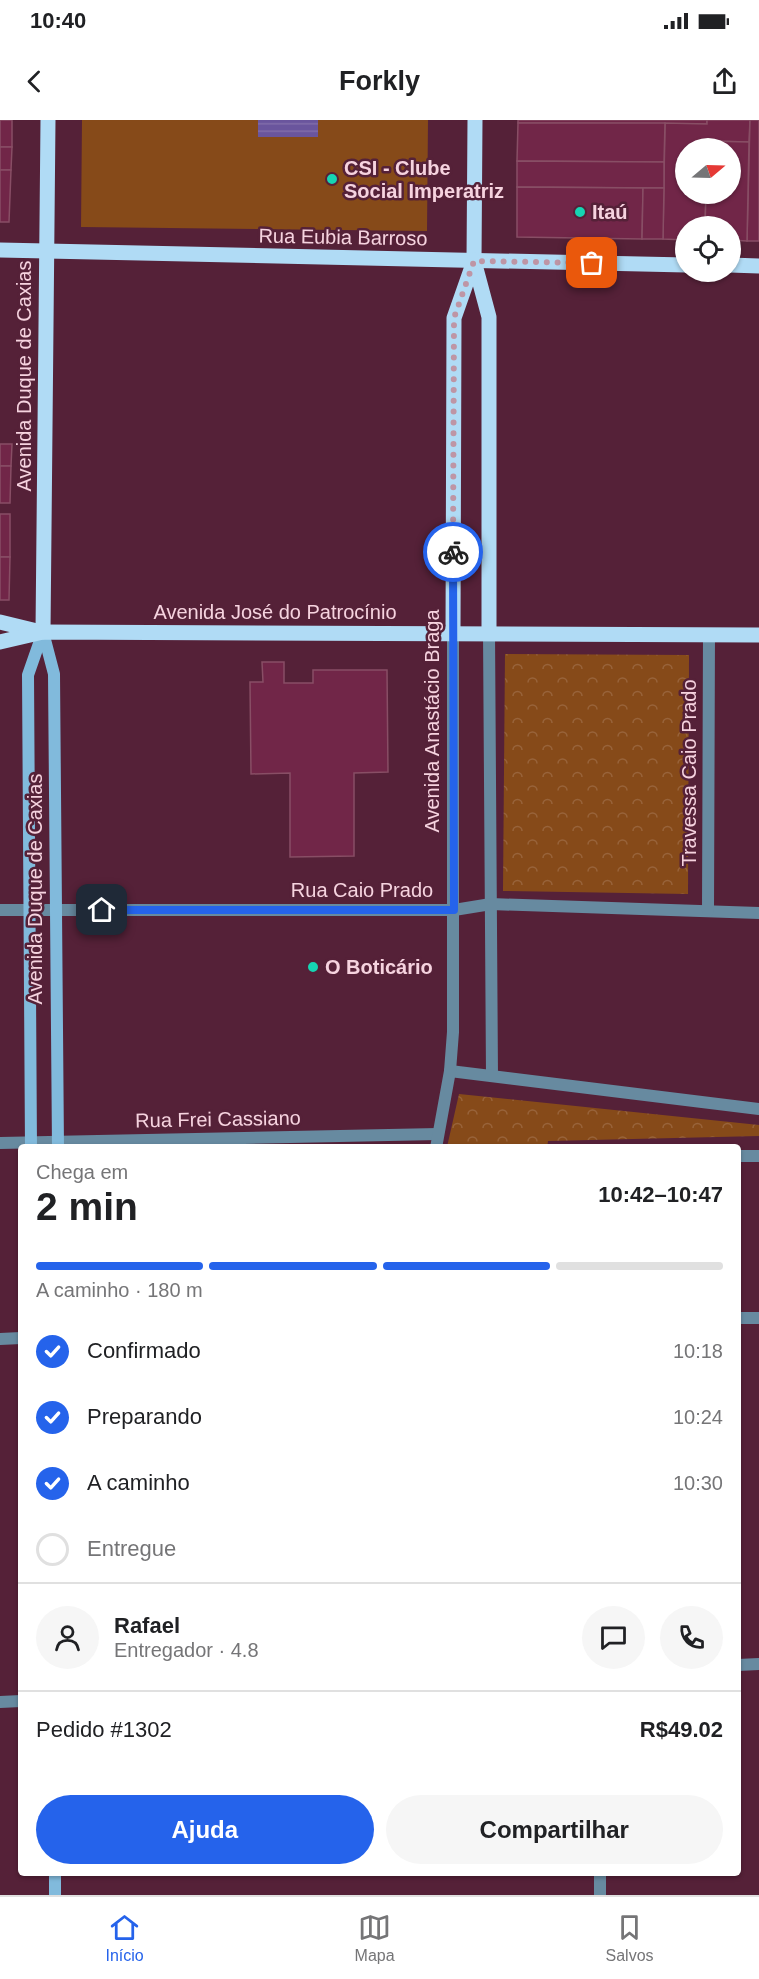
<!DOCTYPE html>
<html lang="pt">
<meta charset="utf-8">
<style>
body{margin:0;font-family:Arial,sans-serif;background:#f6f6f6;color:#202124;height:100vh;display:flex;flex-direction:column;font-size:22px;white-space:nowrap}
*{box-sizing:border-box;margin:0}
p{font-size:20px;color:#757577}
.icon{flex:none;width:33px;height:33px;fill:none;stroke:currentColor;stroke-width:2;stroke-linecap:round;stroke-linejoin:round}
.map{position:relative;flex:1;overflow:hidden}
.drawer{position:absolute;left:18px;top:1024px;width:723px;height:732px;display:flex;flex-direction:column;background:#fff;border-radius:6px;box-shadow:0 2px 4px #0004}
.drawer>*{flex:none}
.needle{width:39px;rotate:71deg}
.tools{position:absolute;left:675px;top:18px;display:grid;gap:12px}
.tools a{display:grid;place-items:center;width:66px;height:66px;border-radius:50%;background:#fff;box-shadow:0 2px 4px #0004;font-size:30px}
.pin{position:absolute;display:grid;place-items:center;width:51px;height:51px;color:#fff;margin:-26px;border-radius:12px;box-shadow:0 3px 9px #0006}
.courier{position:absolute;display:grid;place-items:center;width:60px;height:60px;margin:-30px;border:4px solid #2563eb;border-radius:50%;background:#fff;color:#222;box-shadow:0 2px 8px #0007}
.head em{font-style:normal;font-weight:700}
.head div{display:flex;flex-direction:column-reverse}
.head{display:flex;align-items:center;justify-content:space-between;height:102px;padding:0 18px}
h1{font-size:39px;font-weight:700;line-height:45px}
.bar{display:grid;grid-template-columns:repeat(4,1fr);gap:9px 6px;align-content:center;height:72px;padding:0 18px}
.bar i{height:8px;border-radius:4px;background:#e0e0e0}
.bar .active{background:#2563eb}
.bar p{grid-column:span 4}
.line{display:flex;align-items:center;gap:15px;padding:0 18px;border-top:2px solid #e0e0e0}
.line div{flex:1}
.round{display:grid;place-items:center;flex:none;width:63px;height:63px;border-radius:32px;background:#f6f6f6}
ol{padding:0 18px;list-style:none}
li{display:flex;align-items:center;gap:18px;height:66px}
li p{margin-inline-start:auto}
li .icon{padding:6px;border-radius:50%;background:#2563eb;color:#fff;stroke-width:4}
li:last-child{color:#757577}
li i{width:33px;height:33px;border:3px solid #e0e0e0;border-radius:50%}
.action{display:flex;gap:12px;margin-top:auto;padding:12px 18px}
.action a{flex:1;height:69px;border-radius:36px;background:#2563eb;color:#fff;font-size:24px;font-weight:700;line-height:69px;text-align:center}
.action a+a{background:#f6f6f6;color:#202124}
.status{display:flex;justify-content:space-between;align-items:center;height:42px;padding:0 30px;background:#fff;direction:ltr}
.status svg{height:16px;fill:currentColor}
header{display:flex;justify-content:space-between;align-items:center;height:78px;padding:0 18px;background:#fff;font-size:27px;font-weight:700}
.tabs{display:flex;justify-content:space-around;align-items:center;height:84px;border-top:2px solid #e0e0e0;background:#fff;font-size:16px;color:#757577}
.tabs a{display:grid;justify-items:center;gap:3px}
.tabs .active{color:#2563eb}
.map>svg:first-child{display:block}
.grass{fill:#864a19}
.park{fill:url(#park-crowns)}
.water{fill:url(#water-rules)}
.building{fill:#712648;stroke:#884e65;stroke-width:1.5}
.lines{fill:none;stroke-linecap:round;stroke-linejoin:round}
.minor{stroke:#678aa0;stroke-width:12}
.secondary{stroke:#81badc;stroke-width:12}
.primary{stroke:#b0dbf5;stroke-width:15}
.done{stroke:#be95a5;stroke-width:6;stroke-dasharray:0 10.8}
.route{stroke:#2563eb;stroke-width:8}
.poi-dot{fill:#16d5b3;stroke:#552138;stroke-width:2}
.labels{text-anchor:middle;dominant-baseline:central;stroke-width:5;stroke-linejoin:round;paint-order:stroke}
.poi-label{font-size:20px;font-weight:bold;fill:#f6d3df;stroke:#552138;text-anchor:start}
.street-label{font-size:20px;fill:#f6d3df;stroke:#552138}
</style>
<div class="status"><b>10:40</b><svg viewBox="0 0 49 12"><path d="M0 12V9h3v3zM5 12V6h3v6zM10 12V3h3v9zM15 12V0h3v12zM26 1h20v11H26zM47 4h2v5h-2z"/></svg></div>
<header><svg class="icon" aria-label="back" viewBox="0 0 24 24"><path d="M15 5l-7 7 7 7"/></svg>Forkly<svg class="icon" aria-label="share" viewBox="0 0 24 24"><path d="M12 15V3M7 8l5-5 5 5M5 13v7h14v-7"/></svg></header>
<div class="map">
<svg width="759" height="1775" viewBox="0 0 759 1775">
<defs>
<pattern id="park-crowns" width="20" height="18" patternUnits="userSpaceOnUse" patternTransform="scale(1.5)"><rect width="20" height="18" fill="#864a19"/><path d="M2 6a3 3 0 1 1 6 0M12 15a3 3 0 1 1 6 0" fill="none" stroke="#98633a"/></pattern>
<pattern id="water-rules" width="6" height="5" patternUnits="userSpaceOnUse" patternTransform="scale(1.5)"><rect width="6" height="5" fill="#6a559d"/><path d="M0 2.5h6" fill="none" stroke="#806daa"/></pattern>
</defs>
<rect width="100%" height="100%" fill="#552138"/>
<!-- grass -->
<polygon class="grass" points="82,0 258,0 258,17 317,17 318,0 428,0 427,111 81,107"/>
<!-- park -->
<g class="park">
<polygon points="505,534 689,535 688,774 503,771"/>
<polygon points="459,974 759,1005 759,1016 548,1021 547,1028 447,1027"/>
</g>
<!-- water -->
<rect class="water" x="258" y="0" width="60" height="17"/>
<!-- building -->
<g class="building">
<rect x="0" y="0" width="12" height="27"/>
<polygon points="518,0 707,0 707,4 518,3"/>
<polygon points="707,0 750,0 749,22 707,21 707,28 686,28 686,74 706,74 705,106 686,106 686,120 663,119 665,3 707,4"/>
<polygon points="750,0 759,0 759,121 747,121"/>
<polygon points="518,3 665,3 664,42 517,41"/>
<polygon points="707,21 749,22 747,121 730,120 730,106 705,106 706,74 730,74 730,28 707,28"/>
<polygon points="0,27 12,27 11,50 0,50"/>
<polygon points="517,41 664,42 664,68 517,67"/>
<polygon points="0,50 11,50 9,102 0,102"/>
<polygon points="517,67 643,68 642,119 517,117"/>
<polygon points="643,68 664,68 663,119 642,119"/>
<polygon points="0,324 12,324 11,346 0,346"/>
<polygon points="0,346 11,346 10,383 0,383"/>
<rect x="0" y="394" width="10" height="43"/>
<polygon points="0,437 10,437 9,480 0,480"/>
<polygon points="262,542 284,542 284,563 313,563 313,550 387,550 388,652 354,653 354,736 290,737 290,653 251,654 250,562 263,562"/>
</g>
<g class="lines">
<!-- minor -->
<g class="minor">
<polyline points="489,513 492,956"/>
<polyline points="0,790 454,790 491,784 759,793"/>
<polyline points="708,791 709,514"/>
<polyline points="450,951 759,989"/>
<polyline points="0,1023 438,1014"/>
<polyline points="436,1028 450,951 453,912 453,514"/>
<polyline points="738,1036 759,1036"/>
<polyline points="738,1198 759,1198"/>
<polyline points="0,1219 21,1218"/>
<polyline points="738,1545 759,1544"/>
<polyline points="0,1582 21,1581"/>
<polyline points="600,1754 600,1775"/>
</g>
<!-- secondary -->
<g class="secondary">
<polyline points="43,512 54,554 58,1028"/>
<polyline points="31,1028 28,555 43,512"/>
<polyline points="55,1754 55,1775"/>
</g>
<!-- primary -->
<g class="primary">
<polyline points="475,0 474,141 489,197 489,513"/>
<polyline points="0,130 686,145"/>
<polyline points="730,145 759,146"/>
<polyline points="0,502 37,511"/>
<polyline points="43,512 48,0"/>
<polyline points="453,514 454,198 474,141"/>
<polyline points="0,522 43,512 759,515"/>
</g>
</g>
<g class="lines">
<!-- done -->
<polyline class="done" points="453,432 454,198 474,141 592,143"/>
<!-- route -->
<polyline class="route" points="102,790 454,790 453,432"/>
</g>
<!-- markers -->
<g class="poi-dot">
<circle cx="332" cy="59" r="6"/>
<circle cx="580" cy="92" r="6"/>
<circle cx="313" cy="847" r="6"/>
</g>
<g class="labels">
<!-- poi labels -->
<g class="poi-label">
<text x="344" y="48">CSI - Clube<tspan x="344" dy="23">Social Imperatriz</tspan></text>
<text x="592" y="92">Itaú</text>
<text x="325" y="847">O Boticário</text>
</g>
<!-- street labels -->
<g class="street-label">
<text transform="translate(343 117) rotate(1)">Rua Eubia Barroso</text>
<text transform="translate(24 256) rotate(-90)">Avenida Duque de Caxias</text>
<text x="275" y="492">Avenida José do Patrocínio</text>
<text transform="translate(432 601) rotate(-90)">Avenida Anastácio Braga</text>
<text transform="translate(689 653) rotate(-90)">Travessa Caio Prado</text>
<text transform="translate(35 769) rotate(-90)">Avenida Duque de Caxias</text>
<text x="362" y="770">Rua Caio Prado</text>
<text transform="translate(218 999) rotate(-1)">Rua Frei Cassiano</text>
</g>
</g>
</svg>
<div class="tools">
<a><svg class="needle" viewBox="-14 -14 28 28"><path d="M0-13l5 13h-10z" fill="#e53935"/><path d="M0 13l5-13h-10z" fill="#757577"/></svg></a>
<a><svg class="icon" aria-label="locate" viewBox="0 0 24 24"><circle cx="12" cy="12" r="6"/><path d="M12 2v4M12 18v4M2 12h4M18 12h4"/></svg></a>
</div>
<div class="pin" style="left:592px;top:143px;background:#ea580c"><svg class="icon" aria-label="bag" viewBox="0 0 24 24"><path d="M5 8h14l-1 12H6zM9 8a3 3 0 0 1 6 0"/></svg></div>
<div class="pin" style="left:102px;top:790px;background:#1f2937"><svg class="icon" aria-label="home" viewBox="0 0 24 24"><path d="M3 11l9-7 9 7M6 9v11h12V9"/></svg></div>
<div class="courier" style="left:453px;top:432px"><svg class="icon" aria-label="bike" viewBox="0 0 24 24"><circle cx="6" cy="16" r="4"/><circle cx="18" cy="16" r="4"/><path d="M6 16l4-8h5l3 8M10 8l3 8H6M13 5h3"/></svg></div>
<section class="drawer">
<div class="head"><div><h1>2 min</h1><p>Chega em</p></div><em>10:42–10:47</em></div>
<div class="bar"><i class="active"></i><i class="active"></i><i class="active"></i><i></i><p>A caminho · 180 m</p></div>
<ol>
<li><svg class="icon" aria-label="check" viewBox="0 0 24 24"><path d="M5 12l5 5 9-10"/></svg>Confirmado<p>10:18</p></li>
<li><svg class="icon" aria-label="check" viewBox="0 0 24 24"><path d="M5 12l5 5 9-10"/></svg>Preparando<p>10:24</p></li>
<li><svg class="icon" aria-label="check" viewBox="0 0 24 24"><path d="M5 12l5 5 9-10"/></svg>A caminho<p>10:30</p></li>
<li><i></i>Entregue</li>
</ol>
<div class="line" style="height:108px"><a class="round"><svg class="icon" aria-label="person" viewBox="0 0 24 24"><circle cx="12" cy="8" r="4"/><path d="M4 21q1-7 8-7t8 7"/></svg></a><div><b>Rafael</b><p>Entregador · 4.8</p></div><a class="round"><svg class="icon" aria-label="chat" viewBox="0 0 24 24"><path d="M4 5h16v11H9l-5 4z"/></svg></a><a class="round"><svg class="icon" aria-label="phone" viewBox="0 0 24 24"><path d="M5 4h4l2 5-3 2q2 4 5 5l2-3 5 2v4C11 20 4 13 5 4z"/></svg></a></div>
<div class="line" style="height:78px"><div>Pedido #1302</div><b>R$49.02</b></div>
<div class="action"><a>Ajuda</a><a>Compartilhar</a></div>
</section>
</div>
<nav class="tabs">
<a class="active"><svg class="icon" aria-label="home" viewBox="0 0 24 24"><path d="M3 11l9-7 9 7M6 9v11h12V9"/></svg>Início</a>
<a><svg class="icon" aria-label="map" viewBox="0 0 24 24"><path d="M3 6l6-2 6 2 6-2v14l-6 2-6-2-6 2zM9 4v14M15 6v14"/></svg>Mapa</a>
<a><svg class="icon" aria-label="saved" viewBox="0 0 24 24"><path d="M7 4h10v16l-5-4-5 4z"/></svg>Salvos</a>
</nav>
